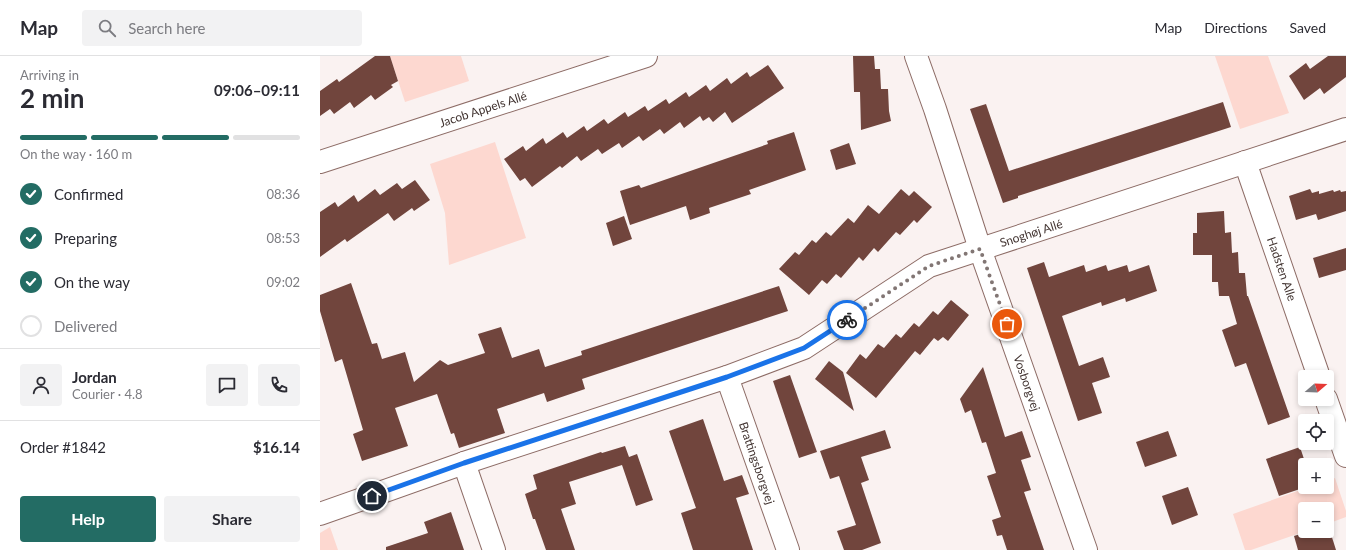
<!DOCTYPE html>
<meta charset="utf-8">
<style>
body{margin:0;font-family:Lato,sans-serif;background:#f2f2f3;color:#2b2b33;height:100vh;display:flex;flex-direction:column;font-size:15px;white-space:nowrap}
*{box-sizing:border-box;margin:0}
p{font-size:13px;color:#7c7c81}
.icon{flex:none;width:22px;height:22px;fill:none;stroke:currentColor;stroke-width:2;stroke-linecap:round;stroke-linejoin:round}
.map{position:relative;flex:1;overflow:hidden}
.sheet{display:flex;flex-direction:column;background:#fff;width:320px}
.sheet>*{flex:none}
.needle{width:26px;rotate:71deg}
.controls{position:absolute;left:978px;top:314px;display:grid;gap:8px}
.controls a{display:grid;place-items:center;width:36px;height:36px;border-radius:4px;background:#fff;box-shadow:0 2px 6px #0003;font-size:20px}
.pin{position:absolute;display:grid;place-items:center;width:34px;height:34px;color:#fff;margin:-17px;border:2px solid #fff;border-radius:50%;box-shadow:0 1px 4px #0007}
.courier{position:absolute;display:grid;place-items:center;width:40px;height:40px;margin:-20px;border:3px solid #1a73e8;border-radius:50%;background:#fff;color:#222;box-shadow:0 1px 5px #0007}
.summary em{font-style:normal;font-weight:700}
.summary div{display:flex;flex-direction:column-reverse}
.summary{display:flex;align-items:center;justify-content:space-between;height:68px;padding:0 20px}
h1{font-size:26px;font-weight:700;line-height:30px}
.bar{display:grid;grid-template-columns:repeat(4,1fr);gap:6px 4px;align-content:center;height:48px;padding:0 20px}
.bar i{height:5px;border-radius:3px;background:#e1e1e2}
.bar .on{background:#236c64}
.bar p{grid-column:span 4}
.line{display:flex;align-items:center;gap:10px;padding:0 20px;border-top:1px solid #e1e1e2}
.line div{flex:1}
.round{display:grid;place-items:center;flex:none;width:42px;height:42px;border-radius:4px;background:#f2f2f3}
ol{padding:0 20px;list-style:none}
li{display:flex;align-items:center;gap:12px;height:44px}
li p{margin-inline-start:auto}
li .icon{padding:4px;border-radius:50%;background:#236c64;color:#fff;stroke-width:4}
li:last-child{color:#7c7c81}
li i{width:22px;height:22px;border:2px solid #e1e1e2;border-radius:50%}
.primary-button{display:flex;gap:8px;margin-top:auto;padding:8px 20px}
.primary-button a{flex:1;height:46px;border-radius:4px;background:#236c64;color:#fff;font-size:16px;font-weight:700;line-height:46px;text-align:center}
.primary-button a+a{background:#f2f2f3;color:#2b2b33}
header{display:flex;align-items:center;gap:24px;box-sizing:border-box;height:56px;padding:0 20px;background:#fff;border-bottom:1px solid #e1e1e2}
header strong{font-size:19px}
nav{display:flex;gap:22px;margin-inline-start:auto;font-size:14px}
.search{width:280px;height:36px;background:#f2f2f3;display:flex;align-items:center;gap:10px;box-sizing:border-box;padding:0 14px;border-radius:4px;color:#7c7c81;font-size:15px}
main{display:flex;flex:1;min-height:0}
.map>svg:first-child{display:block}
.green{fill:#fdd8d0}
.building{fill:#71453d}
.lines{fill:none;stroke-linecap:round;stroke-linejoin:round}
.minor-casing{stroke:#8d6c66;stroke-width:24}
.minor{stroke:#fff;stroke-width:22}
.done{stroke:#827674;stroke-width:4;stroke-dasharray:0 7.2}
.route{stroke:#1a73e8;stroke-width:5}
.labels{text-anchor:middle;dominant-baseline:central;stroke-width:4;stroke-linejoin:round;paint-order:stroke}
.street-label{font-size:12px;fill:#413330;stroke:#fff}
</style>
<header>
<strong>Map</strong>
<div class="search"><svg class="icon" aria-label="search" viewBox="0 0 24 24"><circle cx="10" cy="10" r="6"/><path d="M15 15l6 6"/></svg>Search here</div>
<nav><a>Map</a><a>Directions</a><a>Saved</a></nav>
</header>
<main>
<section class="sheet">
<div class="summary"><div><h1>2 min</h1><p>Arriving in</p></div><em>09:06–09:11</em></div>
<div class="bar"><i class="on"></i><i class="on"></i><i class="on"></i><i></i><p>On the way · 160 m</p></div>
<ol>
<li><svg class="icon" aria-label="check" viewBox="0 0 24 24"><path d="M5 12l5 5 9-10"/></svg>Confirmed<p>08:36</p></li>
<li><svg class="icon" aria-label="check" viewBox="0 0 24 24"><path d="M5 12l5 5 9-10"/></svg>Preparing<p>08:53</p></li>
<li><svg class="icon" aria-label="check" viewBox="0 0 24 24"><path d="M5 12l5 5 9-10"/></svg>On the way<p>09:02</p></li>
<li><i></i>Delivered</li>
</ol>
<div class="line" style="height:72px"><a class="round"><svg class="icon" aria-label="person" viewBox="0 0 24 24"><circle cx="12" cy="8" r="4"/><path d="M4 21q1-7 8-7t8 7"/></svg></a><div><b>Jordan</b><p>Courier · 4.8</p></div><a class="round"><svg class="icon" aria-label="chat" viewBox="0 0 24 24"><path d="M4 5h16v11H9l-5 4z"/></svg></a><a class="round"><svg class="icon" aria-label="phone" viewBox="0 0 24 24"><path d="M5 4h4l2 5-3 2q2 4 5 5l2-3 5 2v4C11 20 4 13 5 4z"/></svg></a></div>
<div class="line" style="height:52px"><div>Order #1842</div><b>$16.14</b></div>
<div class="primary-button"><a>Help</a><a>Share</a></div>
</section>
<div class="map">
<svg width="1026" height="494" viewBox="0 0 1026 494">
<rect width="100%" height="100%" fill="#faf2f1"/>
<!-- green -->
<g class="green">
<polygon points="70,0 141,0 149,25 85,46"/>
<polygon points="895,0 948,0 969,57 920,73"/>
<polygon points="175,86 206,182 129,209 125,157 110,108"/>
<polygon points="1015,422 1026,455 1026,461 1007,468 1007,453 985,453 986,475 931,494 925,494 913,458 989,431 1007,431 1007,425"/>
<polygon points="10,471 18,494 0,494 0,477"/>
</g>
<!-- building -->
<g class="building">
<polygon points="55,0 70,0 78,25 71,29 73,31 55,44 51,39 34,52 30,46 14,58 10,53 0,60 0,35 17,23 19,26"/>
<polygon points="533,0 554,0 555,13 560,13 561,33 568,33 569,55 571,65 541,74 540,36 534,36"/>
<polygon points="1008,0 1026,0 1026,21 1004,38 1000,32 984,44 969,20 986,7 990,13"/>
<polygon points="448,9 464,32 412,67 405,56 393,66 389,61 383,65 380,60 364,72 360,66 344,78 340,73 323,85 319,80 302,92 299,87 282,98 278,93 261,105 257,100 242,112 240,110 212,131 205,122 200,125 184,103 203,90 206,95 223,82 226,88 243,76 247,82 264,70 267,75 284,63 288,68 305,56 308,61 325,50 328,55 346,43 349,48 366,36 369,41 386,29 390,35 407,22 411,28 427,16 430,21"/>
<polygon points="903,46 911,71 698,140 698,142 683,147 650,53 666,48 689,115"/>
<polygon points="474,76 486,114 429,134 431,138 389,152 390,157 370,164 366,150 310,169 300,135 319,129 321,132 448,88 447,85"/>
<polygon points="529,87 536,108 516,114 510,94"/>
<polygon points="95,124 110,144 94,155 92,152 74,165 68,157 27,186 25,183 0,201 0,156 15,146 18,151 34,139 38,146 55,133 60,139 77,127 82,133"/>
<polygon points="581,133 589,140 594,135 612,151 597,167 594,164 580,179 576,176 558,196 554,192 543,205 539,201 521,222 516,218 507,228 502,224 489,239 459,213 475,196 479,199 492,184 496,187 506,176 511,180 528,162 534,167 548,149 559,158"/>
<polygon points="990,133 992,137 999,135 999,138 1013,134 1014,136 1020,134 1021,136 1026,135 1026,155 998,164 996,158 976,164 969,140"/>
<polygon points="904,155 905,177 911,176 912,197 918,196 919,217 925,217 927,240 928,240 970,361 948,369 926,307 915,311 902,274 917,268 909,240 899,240 898,226 892,226 892,199 873,199 873,177 877,177 877,157"/>
<polygon points="304,160 312,183 293,190 286,167"/>
<polygon points="1026,192 1026,214 999,222 993,202"/>
<polygon points="724,206 729,221 764,209 766,216 786,209 788,215 807,209 809,216 829,209 837,235 806,246 805,242 782,250 781,246 742,260 759,310 783,301 790,321 772,327 782,357 758,365 707,212"/>
<polygon points="31,227 52,288 57,287 62,303 85,296 94,326 120,304 128,309 165,297 158,278 181,271 192,302 219,293 225,311 262,299 261,295 459,230 468,255 262,323 265,333 227,346 224,337 177,353 185,377 139,392 134,377 131,378 117,338 75,352 88,390 42,405 33,378 43,374 22,303 15,306 0,255 0,239"/>
<polygon points="631,244 649,259 628,285 623,281 618,285 614,282 600,299 595,295 556,342 526,317 540,298 546,303 558,288 564,292 576,278 581,282 594,267 599,271 613,255 618,259"/>
<polygon points="509,305 523,316 534,355 495,323"/>
<polygon points="663,311 685,381 702,375 711,401 701,404 711,434 704,436 724,494 687,494 682,479 677,480 672,464 681,461 667,420 676,417 666,386 662,387 651,354 645,357 640,343"/>
<polygon points="470,319 497,396 479,402 453,325"/>
<polygon points="383,363 404,425 422,419 429,438 416,442 433,494 373,494 361,457 376,452 349,375"/>
<polygon points="565,374 571,392 541,401 549,424 541,427 561,487 542,494 524,494 517,475 536,469 519,420 510,423 500,395"/>
<polygon points="848,375 857,400 825,411 816,386"/>
<polygon points="305,390 309,401 317,398 333,444 316,450 302,409 249,426 256,448 241,453 255,494 226,494 215,463 213,463 205,438 217,433 213,419 281,396 282,397"/>
<polygon points="980,391 986,409 985,409 985,431 986,431 959,440 946,403"/>
<polygon points="868,431 878,459 852,469 842,440"/>
<polygon points="131,456 144,494 66,494 66,491 108,477 104,466"/>
<polygon points="990,475 1010,475 1016,494 978,494 974,480"/>
</g>
<g class="lines">
<!-- minor casing -->
<g class="minor-casing">
<g id="minor">
<polyline points="596,0 615,53 660,193 766,494"/>
<polyline points="0,106 326,0"/>
<polyline points="925,106 999,321"/>
<polyline points="407,321 468,494"/>
<polyline points="1006,343 1026,400"/>
<polyline points="144,407 174,494"/>
<polyline points="0,458 144,407 407,321 484,292 609,210 1026,73"/>
</g>
</g>
<!-- minor -->
<use href="#minor" class="minor"/>
</g>
<g class="lines">
<!-- done -->
<polyline class="done" points="527,264 609,210 660,193 687,268"/>
<!-- route -->
<polyline class="route" points="52,440 144,407 407,321 484,292 527,264"/>
</g>
<g class="labels">
<!-- street labels -->
<g class="street-label">
<text transform="translate(163 53) rotate(-18)">Jacob Appels Allé</text>
<text transform="translate(711 177) rotate(-18)">Snoghøj Allé</text>
<text transform="translate(962 213) rotate(71)">Hadsten Alle</text>
<text transform="translate(707 327) rotate(71)">Vosborgvej</text>
<text transform="translate(437 407) rotate(71)">Brattingsborgvej</text>
</g>
</g>
</svg>
<div class="controls">
<a><svg class="needle" viewBox="-14 -14 28 28"><path d="M0-13l5 13h-10z" fill="#e53935"/><path d="M0 13l5-13h-10z" fill="#7c7c81"/></svg></a>
<a><svg class="icon" aria-label="locate" viewBox="0 0 24 24"><circle cx="12" cy="12" r="6"/><path d="M12 2v4M12 18v4M2 12h4M18 12h4"/></svg></a>
<a>+</a>
<a>−</a>
</div>
<div class="pin" style="left:687px;top:268px;background:#ea580c"><svg class="icon" aria-label="bag" viewBox="0 0 24 24"><path d="M5 8h14l-1 12H6zM9 8a3 3 0 0 1 6 0"/></svg></div>
<div class="pin" style="left:52px;top:440px;background:#1f2937"><svg class="icon" aria-label="home" viewBox="0 0 24 24"><path d="M3 11l9-7 9 7M6 9v11h12V9"/></svg></div>
<div class="courier" style="left:527px;top:264px"><svg class="icon" aria-label="bike" viewBox="0 0 24 24"><circle cx="6" cy="16" r="4"/><circle cx="18" cy="16" r="4"/><path d="M6 16l4-8h5l3 8M10 8l3 8H6M13 5h3"/></svg></div>
</div>
</main>
